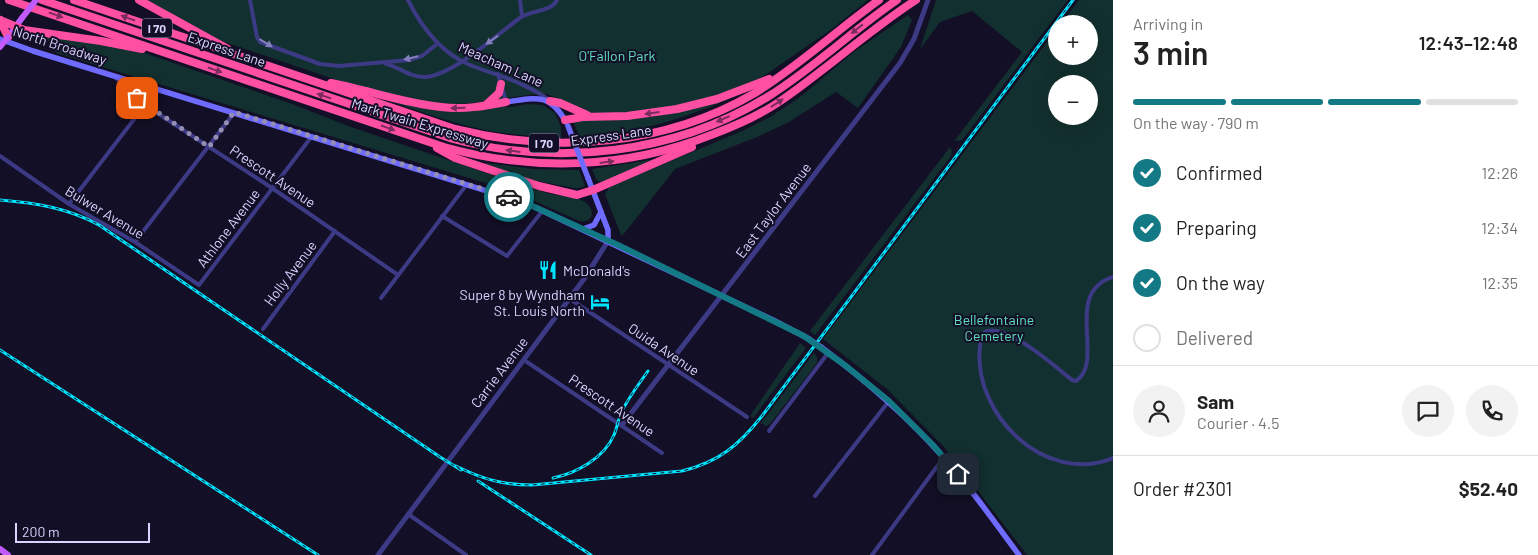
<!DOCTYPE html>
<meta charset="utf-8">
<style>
body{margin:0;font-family:Barlow,sans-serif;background:#f2f2f2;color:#222;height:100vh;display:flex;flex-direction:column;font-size:19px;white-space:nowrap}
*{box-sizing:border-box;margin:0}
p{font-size:16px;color:#767676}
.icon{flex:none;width:28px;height:28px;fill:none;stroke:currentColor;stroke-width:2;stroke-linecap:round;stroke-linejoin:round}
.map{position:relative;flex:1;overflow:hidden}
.drawer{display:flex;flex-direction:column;background:#fff;width:425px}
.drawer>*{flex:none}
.fabs{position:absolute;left:1048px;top:15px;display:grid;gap:10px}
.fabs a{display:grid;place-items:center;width:50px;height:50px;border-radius:50%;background:#fff;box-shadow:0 5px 20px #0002;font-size:25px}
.scale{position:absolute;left:15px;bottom:12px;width:135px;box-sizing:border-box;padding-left:5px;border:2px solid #d9d4ff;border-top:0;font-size:14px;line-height:18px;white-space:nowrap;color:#d9d4ff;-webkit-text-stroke:4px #130f26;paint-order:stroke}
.pin{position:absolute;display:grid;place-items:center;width:42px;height:42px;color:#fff;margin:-21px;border-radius:10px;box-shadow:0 2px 8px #0006}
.courier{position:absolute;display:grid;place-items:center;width:50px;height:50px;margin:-25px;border:4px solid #137a85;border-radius:50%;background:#fff;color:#222;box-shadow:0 1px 6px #0007}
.headline em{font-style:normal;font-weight:600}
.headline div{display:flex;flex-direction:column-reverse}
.headline{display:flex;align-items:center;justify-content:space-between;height:85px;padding:0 20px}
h1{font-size:32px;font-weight:600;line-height:38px}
.bar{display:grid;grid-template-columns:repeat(4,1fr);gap:8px 5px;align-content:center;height:60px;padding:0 20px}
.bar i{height:6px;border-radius:4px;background:#e0e0e0}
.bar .selected{background:#137a85}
.bar p{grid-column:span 4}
.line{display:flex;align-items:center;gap:12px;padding:0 20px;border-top:1px solid #e0e0e0}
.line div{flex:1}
.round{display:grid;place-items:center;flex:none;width:52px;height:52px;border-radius:26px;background:#f2f2f2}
ol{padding:0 20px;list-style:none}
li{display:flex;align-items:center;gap:15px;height:55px}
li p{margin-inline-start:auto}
li .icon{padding:5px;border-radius:50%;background:#137a85;color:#fff;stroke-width:4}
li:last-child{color:#767676}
li i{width:28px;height:28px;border:2px solid #e0e0e0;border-radius:50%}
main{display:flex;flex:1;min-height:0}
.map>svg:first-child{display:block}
.green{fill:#12302f;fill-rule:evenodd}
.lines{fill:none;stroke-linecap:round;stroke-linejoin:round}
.minor{stroke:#3d3a85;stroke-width:4}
.tertiary{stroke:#3d3a85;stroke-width:5}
.secondary{stroke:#6f6bff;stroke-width:5.5}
.primary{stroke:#c25bff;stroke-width:6}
.motorway{stroke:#ff4fa3;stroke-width:8}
.rail-casing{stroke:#00e5ff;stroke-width:3}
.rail{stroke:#130f26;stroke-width:1;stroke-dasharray:4;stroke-linecap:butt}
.secondary-bridge{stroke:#6f6bff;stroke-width:5.5}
.primary-bridge{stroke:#c25bff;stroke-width:6}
.oneway{fill:#7d2c5e}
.oneway2{fill:#837fbc}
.done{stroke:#948fb3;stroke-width:5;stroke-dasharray:0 9}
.route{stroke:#137a85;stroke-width:6}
.labels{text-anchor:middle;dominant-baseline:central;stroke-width:4;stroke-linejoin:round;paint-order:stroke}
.shield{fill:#130f26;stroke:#9e99be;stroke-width:1}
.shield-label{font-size:12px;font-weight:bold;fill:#d9d4ff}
.street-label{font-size:14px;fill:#d9d4ff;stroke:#130f26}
.park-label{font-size:14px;fill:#5fe0c0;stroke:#130f26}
.poi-label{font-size:14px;fill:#d9d4ff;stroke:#130f26;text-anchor:start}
</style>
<main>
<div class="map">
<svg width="1113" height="555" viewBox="0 0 1113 555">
<rect width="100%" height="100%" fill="#130f26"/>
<!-- green -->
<g class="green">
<polygon points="145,0 868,0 832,29 758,80 718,97 679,107 607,115 590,113 547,94 528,95 474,103 455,104 432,103 355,86 224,42"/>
<polygon points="936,0 1068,0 963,139 959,141 955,140 1022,52 972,11 940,22 920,49"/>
<path d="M 1079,0 L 1113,0 L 1113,555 L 1027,555 L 944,447 L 887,389 L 823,339 L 1056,30 L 1056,56 L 1089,56 L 1089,24 L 1061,24 ZM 1056,84 L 1089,84 L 1089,116 L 1056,116 Z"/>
<polygon points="908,15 912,20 901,47 858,108 836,92 789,122 757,137 675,169 623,235 621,235 605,194 609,187 742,131 770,117 800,97 855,51"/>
<path d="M 36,33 L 136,50 L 292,104 L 351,127 L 528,187 C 534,189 540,191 547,193 C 557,196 577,196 585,202 C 595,209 595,223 579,221 L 530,199 L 502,188 L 56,53 L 51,42 L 21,37 L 25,34 Z"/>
<path d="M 370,94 L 409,104 L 510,107 L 527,104 L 543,105 L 555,113 L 561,127 L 561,138 C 536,136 510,135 485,130 C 446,122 408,107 370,94 Z"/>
<path d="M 738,95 C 687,118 636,134 580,137 L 574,124 L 576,121 L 615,119 Z"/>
<polygon points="950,147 952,151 951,156 815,335 810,331"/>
<polygon points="663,158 602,182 597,181 592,169"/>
<polygon points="486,163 534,169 579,170 585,186 579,188 574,188 527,179 485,165"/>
<polygon points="800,343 806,348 753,418 750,416"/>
<polygon points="814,353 817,357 817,363 770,424 766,426 761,423"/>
</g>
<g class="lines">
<!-- minor -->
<g class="minor">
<polyline points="250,0 257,37 260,42 320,64 339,66 409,60 422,56 437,44"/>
<path d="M 408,0 C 422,28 441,53 470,65 C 487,72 504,76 521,84 C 531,89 541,93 550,101"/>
<polyline points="520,0 522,16"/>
<path d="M 386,64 C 400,67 410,78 426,77 C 455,74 496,35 520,18 C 530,10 552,12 557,0"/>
<polyline points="498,74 506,101"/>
<polyline points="116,78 145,105 272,188 398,275"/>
<polyline points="0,156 69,204 135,242 199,285 312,136"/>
<polyline points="69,204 145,105"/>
<polyline points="442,216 507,256 543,210"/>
<polyline points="135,242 234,113"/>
<path d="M 1113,277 C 1062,293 1106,361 1076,381 L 1072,380 C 1056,367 1010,326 988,331 C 981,332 981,340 980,346 C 972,414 1045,486 1113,458"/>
<polyline points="381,298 467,184"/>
<polyline points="570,299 747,417"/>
<polyline points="263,329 335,231"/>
<polyline points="524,360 662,453"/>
<polyline points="769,431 828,353"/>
<polyline points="815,496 889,401"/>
<polyline points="408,514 466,555"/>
<polyline points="872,555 944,457"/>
</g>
<!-- tertiary -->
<g class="tertiary">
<polyline points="622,425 900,63 914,39 928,0"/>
<polyline points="378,555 584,279 608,241"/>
</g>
<!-- secondary -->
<g class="secondary">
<polyline points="0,39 33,51 526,203 775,321 809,339"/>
<path d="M 506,102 C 536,98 549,92 566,122"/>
<polyline points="588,178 608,230 608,241"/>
<polyline points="583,229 594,225 601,212"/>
<path d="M 821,347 C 865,380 906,415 942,456 C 970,486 994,522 1019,555"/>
</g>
<!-- primary -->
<g class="primary">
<polyline points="8,37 22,18"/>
<polyline points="0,549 8,555"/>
</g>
<!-- motorway -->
<g class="motorway">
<path d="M 9,0 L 444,147 C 533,172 625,169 711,135 C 735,126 758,116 779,102 C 826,70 868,31 916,0"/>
<path d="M 42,0 L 453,139 C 559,167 675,154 769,96 C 814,68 853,30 897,0"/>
<path d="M 74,0 L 455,129 C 555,154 665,146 755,93 C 799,66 837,30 879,0"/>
<polyline points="139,0 228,49"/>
<polyline points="0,20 24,30 101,41 142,49"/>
<polyline points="0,20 8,37"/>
<path d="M 331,83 C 368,90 403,103 441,107 C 463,110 485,106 506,102"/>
<polyline points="550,101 560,103 587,115"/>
<polyline points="487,104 499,93 501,84"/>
<polyline points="565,120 583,117 627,116 677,109 717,99 769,79"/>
<polyline points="437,148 455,158 539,186 577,195 593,190 692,147"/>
</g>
<!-- rail casing -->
<g class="rail-casing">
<g id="rail">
<path d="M 0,200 C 36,203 68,208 99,225 L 440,457 L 461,470"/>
<polyline points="0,350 318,555"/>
<path d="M 456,466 C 482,479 503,485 532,485 L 682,471 C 719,462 739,445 762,416 L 1073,0"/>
<path d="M 553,478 C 577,473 604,458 614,435 C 617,428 618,420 621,413 C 628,398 639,384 648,371"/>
<polyline points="478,481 591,555"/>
</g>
</g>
<!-- rail -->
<use href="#rail" class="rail"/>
<!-- secondary-bridge -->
<g class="secondary-bridge">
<polyline points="568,126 588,178"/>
<polyline points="809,339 821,347"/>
</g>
<!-- primary-bridge -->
<g class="primary-bridge">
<polyline points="22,18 36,0"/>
<polyline points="0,47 8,37"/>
</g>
</g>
<!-- one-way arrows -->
<defs><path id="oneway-solid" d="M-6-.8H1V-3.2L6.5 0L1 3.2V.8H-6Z" transform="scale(1.25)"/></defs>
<g class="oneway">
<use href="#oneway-solid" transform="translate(56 15) rotate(19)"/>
<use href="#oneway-solid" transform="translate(128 18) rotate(-161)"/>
<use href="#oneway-solid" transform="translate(857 29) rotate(142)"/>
<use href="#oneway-solid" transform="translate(215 70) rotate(19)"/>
<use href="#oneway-solid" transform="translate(324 96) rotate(-161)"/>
<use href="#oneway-solid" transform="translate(777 103) rotate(-33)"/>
<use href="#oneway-solid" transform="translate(458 108) rotate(179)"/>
<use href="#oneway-solid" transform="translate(652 113) rotate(172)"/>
<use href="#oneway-solid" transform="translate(723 119) rotate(157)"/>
<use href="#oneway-solid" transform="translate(388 128) rotate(19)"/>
<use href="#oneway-solid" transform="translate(513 151) rotate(-173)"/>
<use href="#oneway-solid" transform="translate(607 162) rotate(-7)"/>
</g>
<g class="oneway2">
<use href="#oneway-solid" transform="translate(492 40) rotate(144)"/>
<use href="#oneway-solid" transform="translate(266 43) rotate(31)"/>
<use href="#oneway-solid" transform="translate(411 58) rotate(167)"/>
</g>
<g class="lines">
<!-- done -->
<polyline class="done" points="137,98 209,147 234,112 509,197"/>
<!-- route -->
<polyline class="route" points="509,197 526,203 620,246 804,336 846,366 889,401 932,444 958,474"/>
</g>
<!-- icons -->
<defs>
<g id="restaurant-bare" transform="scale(1.5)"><path d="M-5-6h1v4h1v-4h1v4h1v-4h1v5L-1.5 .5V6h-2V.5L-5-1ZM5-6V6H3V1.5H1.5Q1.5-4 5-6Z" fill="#00e5ff" stroke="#130f26" stroke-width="2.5" paint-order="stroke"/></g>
<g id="hotel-bare" transform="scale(1.5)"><path d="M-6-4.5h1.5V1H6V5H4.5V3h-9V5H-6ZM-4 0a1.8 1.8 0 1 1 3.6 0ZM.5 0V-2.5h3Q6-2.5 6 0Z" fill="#00e5ff" stroke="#130f26" stroke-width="2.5" paint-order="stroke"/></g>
</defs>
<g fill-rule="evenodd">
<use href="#restaurant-bare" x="548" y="270"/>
<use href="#hotel-bare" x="600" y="302"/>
</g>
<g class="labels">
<!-- shield labels -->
<g class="shield">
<rect x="142" y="18.5" width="30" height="19" rx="4"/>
<rect x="529" y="133.5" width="30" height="19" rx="4"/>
</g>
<g class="shield-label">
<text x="157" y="28">I 70</text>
<text x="544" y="143">I 70</text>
</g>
<!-- street labels -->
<g class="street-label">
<text transform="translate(60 45) rotate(18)">North Broadway</text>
<text transform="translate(227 49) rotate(19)">Express Lane</text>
<text transform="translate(501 64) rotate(24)">Meacham Lane</text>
<text transform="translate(420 123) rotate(17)">Mark Twain Expressway</text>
<text transform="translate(611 135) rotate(-8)">Express Lane</text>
<text transform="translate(273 176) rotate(34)">Prescott Avenue</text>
<text transform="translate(773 210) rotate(-53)">East Taylor Avenue</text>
<text transform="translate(105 212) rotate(31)">Bulwer Avenue</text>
<text transform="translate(228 228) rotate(-53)">Athlone Avenue</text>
<text transform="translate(290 273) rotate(-53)">Holly Avenue</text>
<text transform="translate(664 349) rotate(34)">Ouida Avenue</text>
<text transform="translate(499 372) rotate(-53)">Carrie Avenue</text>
<text transform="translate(612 405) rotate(34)">Prescott Avenue</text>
</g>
<!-- park labels -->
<g class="park-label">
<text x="617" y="55">O'Fallon Park</text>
<text x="994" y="319">Bellefontaine<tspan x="994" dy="16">Cemetery</tspan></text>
</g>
<!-- poi labels -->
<g class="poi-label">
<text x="563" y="270">McDonald's</text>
<text x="585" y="294" text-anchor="end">Super 8 by Wyndham<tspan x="585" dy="16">St. Louis North</tspan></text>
</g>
</g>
</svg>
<div class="fabs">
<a>+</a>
<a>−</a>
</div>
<div class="scale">200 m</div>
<div class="pin" style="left:137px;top:98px;background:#ea580c"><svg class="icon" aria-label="bag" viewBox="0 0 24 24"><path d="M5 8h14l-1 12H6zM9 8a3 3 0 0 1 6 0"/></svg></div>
<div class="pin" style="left:958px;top:474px;background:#1f2937"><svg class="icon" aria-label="home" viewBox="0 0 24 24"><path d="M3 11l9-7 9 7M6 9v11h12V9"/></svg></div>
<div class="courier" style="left:509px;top:197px"><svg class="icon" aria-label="car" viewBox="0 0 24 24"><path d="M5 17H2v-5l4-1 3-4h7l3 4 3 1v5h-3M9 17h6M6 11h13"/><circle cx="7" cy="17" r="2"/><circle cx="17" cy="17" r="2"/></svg></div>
</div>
<section class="drawer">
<div class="headline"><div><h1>3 min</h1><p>Arriving in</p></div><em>12:43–12:48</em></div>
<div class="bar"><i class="selected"></i><i class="selected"></i><i class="selected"></i><i></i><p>On the way · 790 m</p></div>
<ol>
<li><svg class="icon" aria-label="check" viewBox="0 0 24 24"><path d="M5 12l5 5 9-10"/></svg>Confirmed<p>12:26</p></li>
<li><svg class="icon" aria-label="check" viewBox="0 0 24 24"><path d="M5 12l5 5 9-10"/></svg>Preparing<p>12:34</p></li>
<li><svg class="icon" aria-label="check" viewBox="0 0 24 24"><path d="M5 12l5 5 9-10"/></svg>On the way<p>12:35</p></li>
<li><i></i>Delivered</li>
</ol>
<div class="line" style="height:90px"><a class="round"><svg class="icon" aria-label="person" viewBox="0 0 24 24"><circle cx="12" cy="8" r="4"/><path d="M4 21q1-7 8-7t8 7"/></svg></a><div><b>Sam</b><p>Courier · 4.5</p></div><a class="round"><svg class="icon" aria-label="chat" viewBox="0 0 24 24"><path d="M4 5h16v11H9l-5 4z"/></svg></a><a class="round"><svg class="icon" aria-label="phone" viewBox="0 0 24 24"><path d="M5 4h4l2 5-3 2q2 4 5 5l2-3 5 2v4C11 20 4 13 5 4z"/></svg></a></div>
<div class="line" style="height:65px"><div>Order #2301</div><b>$52.40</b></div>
</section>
</main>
